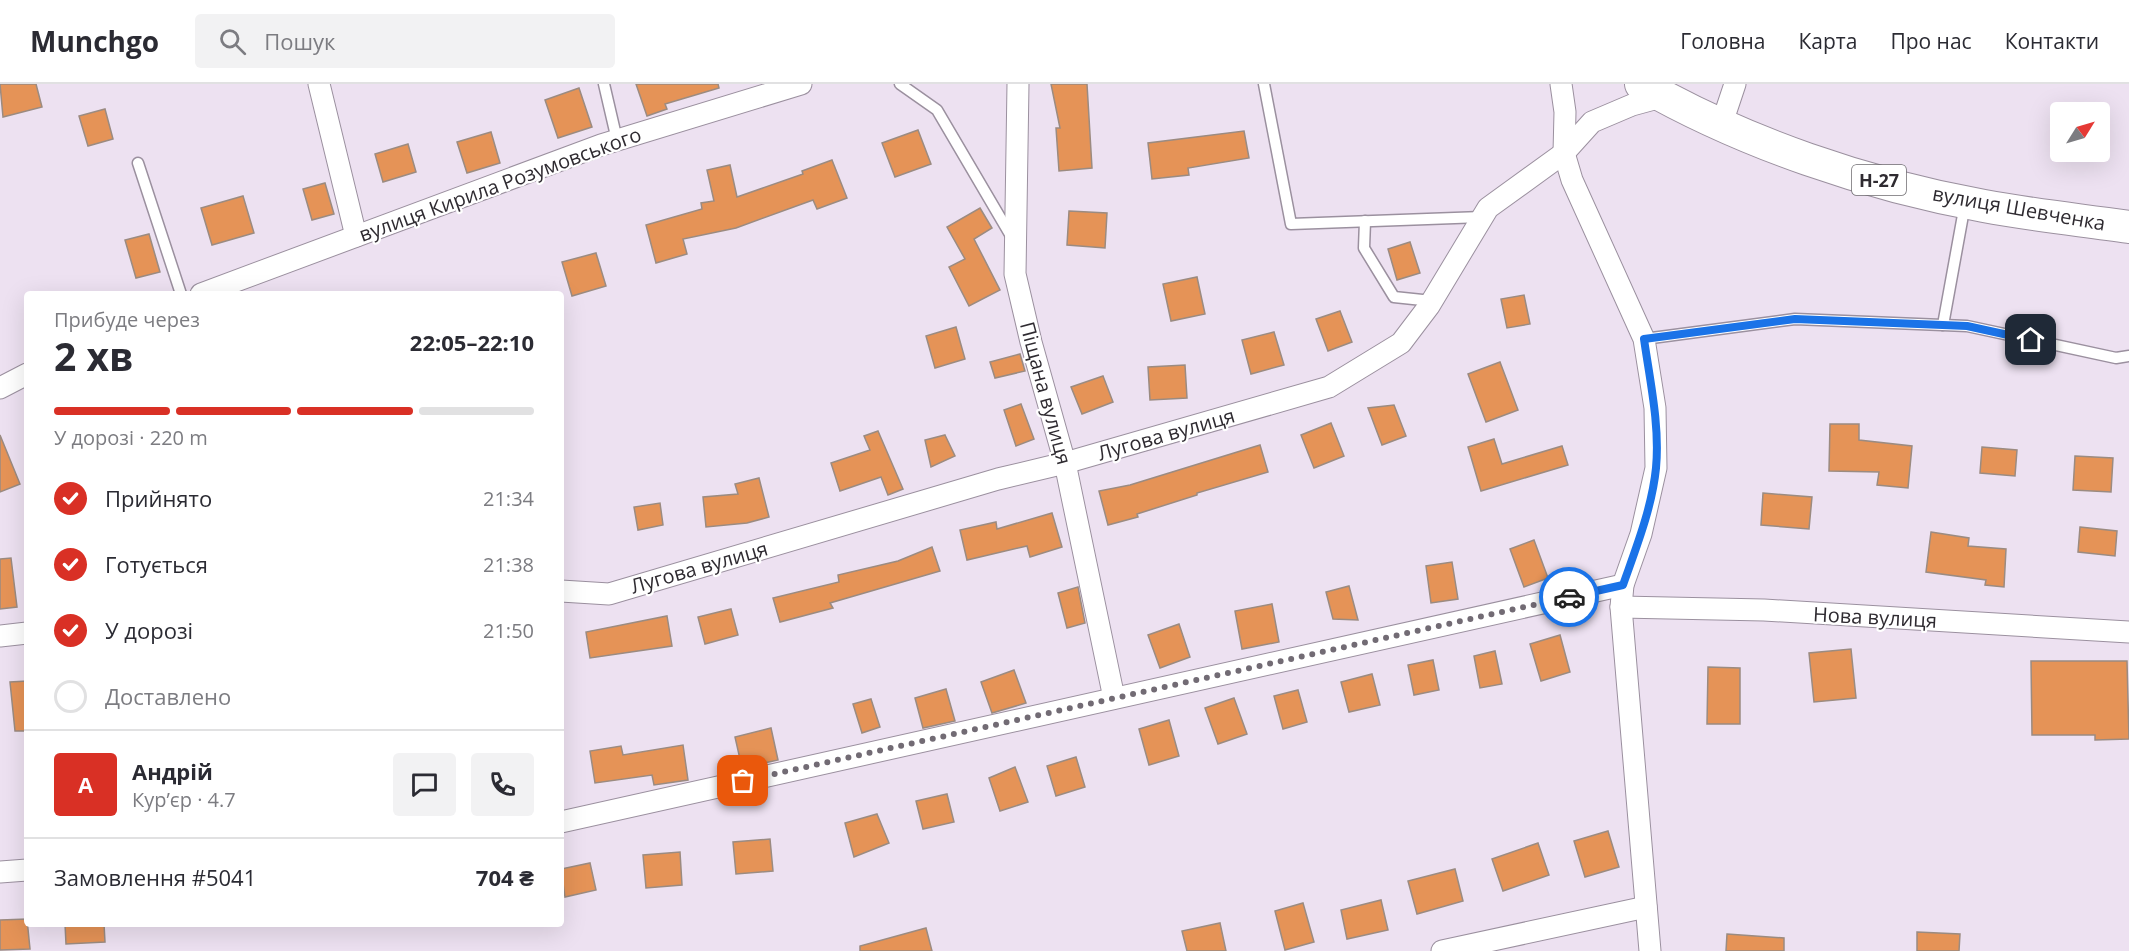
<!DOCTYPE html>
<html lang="uk">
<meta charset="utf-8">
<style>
body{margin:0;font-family:"Open Sans",sans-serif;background:#f2f2f3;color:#2b2b33;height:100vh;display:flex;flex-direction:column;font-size:22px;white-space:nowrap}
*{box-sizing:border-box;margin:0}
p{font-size:20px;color:#7c7c81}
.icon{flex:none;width:33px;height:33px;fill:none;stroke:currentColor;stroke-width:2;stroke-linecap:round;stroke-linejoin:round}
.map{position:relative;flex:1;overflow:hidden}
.panel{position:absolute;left:24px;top:207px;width:540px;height:636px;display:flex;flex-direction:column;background:#fff;border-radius:6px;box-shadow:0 6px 24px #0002}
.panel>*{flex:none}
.needle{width:39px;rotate:53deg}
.controls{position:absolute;left:2050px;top:18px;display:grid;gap:12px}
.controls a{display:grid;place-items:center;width:60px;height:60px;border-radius:6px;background:#fff;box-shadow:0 6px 24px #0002;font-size:30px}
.pin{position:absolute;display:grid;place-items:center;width:51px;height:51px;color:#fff;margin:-26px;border-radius:12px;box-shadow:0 3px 9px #0006}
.courier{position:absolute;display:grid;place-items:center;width:60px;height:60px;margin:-30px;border:4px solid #1a73e8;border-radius:50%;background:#fff;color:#222;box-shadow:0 2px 8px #0007}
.headline em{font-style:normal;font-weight:700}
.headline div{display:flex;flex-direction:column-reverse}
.headline{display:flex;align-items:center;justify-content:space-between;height:102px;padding:0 30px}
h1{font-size:39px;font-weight:700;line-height:45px}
.bar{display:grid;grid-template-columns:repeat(4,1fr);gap:9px 6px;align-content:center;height:72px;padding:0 30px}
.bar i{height:8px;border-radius:4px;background:#e1e1e2}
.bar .selected{background:#d93025}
.bar p{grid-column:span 4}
.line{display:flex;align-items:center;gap:15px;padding:0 30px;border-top:2px solid #e1e1e2}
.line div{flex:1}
.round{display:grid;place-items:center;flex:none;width:63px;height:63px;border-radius:6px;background:#f2f2f3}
ol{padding:0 30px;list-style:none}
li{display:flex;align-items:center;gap:18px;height:66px}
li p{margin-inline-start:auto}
li .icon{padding:6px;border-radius:50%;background:#d93025;color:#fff;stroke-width:4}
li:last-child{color:#7c7c81}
li i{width:33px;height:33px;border:3px solid #e1e1e2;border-radius:50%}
header{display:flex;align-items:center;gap:36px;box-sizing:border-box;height:84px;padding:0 30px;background:#fff;border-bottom:2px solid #e1e1e2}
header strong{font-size:28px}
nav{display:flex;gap:33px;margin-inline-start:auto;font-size:21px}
.search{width:420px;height:54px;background:#f2f2f3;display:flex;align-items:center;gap:15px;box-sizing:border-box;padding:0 21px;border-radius:6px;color:#7c7c81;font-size:22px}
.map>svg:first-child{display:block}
.building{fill:#e59357;stroke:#9b8b81;stroke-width:1.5}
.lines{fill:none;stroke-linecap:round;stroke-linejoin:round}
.service-casing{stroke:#9b909f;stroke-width:13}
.minor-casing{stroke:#9b909f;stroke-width:23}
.primary-casing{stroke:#9b909f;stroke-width:34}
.service{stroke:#fff;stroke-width:10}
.minor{stroke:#fff;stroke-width:21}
.primary{stroke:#fff;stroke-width:32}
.done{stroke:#726b74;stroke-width:6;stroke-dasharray:0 10.8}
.route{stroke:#1a73e8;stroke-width:8}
.labels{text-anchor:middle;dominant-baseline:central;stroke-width:4.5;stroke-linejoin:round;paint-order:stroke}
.shield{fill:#fff;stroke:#6d6b6f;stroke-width:1.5}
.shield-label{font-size:18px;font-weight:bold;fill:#2f2b31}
.street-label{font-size:20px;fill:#2f2b31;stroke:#fff}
</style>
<header>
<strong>Munchgo</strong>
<div class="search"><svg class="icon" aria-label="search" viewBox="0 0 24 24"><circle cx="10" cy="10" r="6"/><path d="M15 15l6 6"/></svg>Пошук</div>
<nav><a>Головна</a><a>Карта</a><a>Про нас</a><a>Контакти</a></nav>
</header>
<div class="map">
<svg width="2129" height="867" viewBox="0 0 2129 867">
<rect width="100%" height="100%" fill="#ede1f1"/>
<!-- building -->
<g class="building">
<polygon points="0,0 36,0 42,23 3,33"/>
<polygon points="636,0 718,0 719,4 665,20 667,25 647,32"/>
<polygon points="1051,0 1087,0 1092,84 1059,87 1056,44 1060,44"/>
<polygon points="579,4 592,43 558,54 545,16"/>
<polygon points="105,25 113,55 88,62 79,32"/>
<polygon points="918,46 931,80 895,93 882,59"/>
<polygon points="1244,47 1249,74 1188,84 1189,91 1152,95 1148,59"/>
<polygon points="491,48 500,79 467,89 457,58"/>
<polygon points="408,60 416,88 383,98 375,70"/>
<polygon points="832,76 847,114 817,125 813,116 736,144 683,155 687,170 656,179 646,141 702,125 701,119 714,117 707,86 730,81 737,113 803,90 802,87"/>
<polygon points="325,99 334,130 312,136 303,105"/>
<polygon points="243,112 254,149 212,161 201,124"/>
<polygon points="980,124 992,144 974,155 1000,206 969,222 949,183 965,175 947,143"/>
<polygon points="1069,127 1107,129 1105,164 1067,161"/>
<polygon points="149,150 160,188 136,194 125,156"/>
<polygon points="1410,158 1420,189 1397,196 1388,165"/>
<polygon points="596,169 606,202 572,212 562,178"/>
<polygon points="1197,193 1205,230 1171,237 1163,200"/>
<polygon points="1524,211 1530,240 1507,244 1501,215"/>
<polygon points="1340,227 1352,258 1328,267 1316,235"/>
<polygon points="956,243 965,275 935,284 926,252"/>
<polygon points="1274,248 1284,281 1251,290 1242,256"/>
<polygon points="1020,270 1025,287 995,294 990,278"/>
<polygon points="1500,278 1518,326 1486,338 1468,290"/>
<polygon points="1185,281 1187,314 1150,316 1148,283"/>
<polygon points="1103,292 1113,318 1082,330 1071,303"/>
<polygon points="1021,320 1034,355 1016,362 1004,326"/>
<polygon points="1394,321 1406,352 1382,361 1368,324"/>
<polygon points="1331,339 1344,372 1314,384 1301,351"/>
<polygon points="1830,340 1859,340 1859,356 1912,362 1908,404 1877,401 1879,388 1829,387"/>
<polygon points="878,347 903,405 888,411 881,393 840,407 831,379 870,366 864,352"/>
<polygon points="0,351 20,400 0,408"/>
<polygon points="945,351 955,372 931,383 925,356"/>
<polygon points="1494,355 1502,380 1562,362 1568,381 1481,407 1468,363"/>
<polygon points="1260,361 1268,388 1197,409 1197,411 1137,430 1138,433 1108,441 1099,407 1130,401"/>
<polygon points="1982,363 2017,366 2015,392 1980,389"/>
<polygon points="2075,372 2113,374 2111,408 2073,406"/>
<polygon points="759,394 769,433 747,439 706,443 703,413 738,410 735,400"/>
<polygon points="1763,409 1812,413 1809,445 1761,441"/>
<polygon points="660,419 663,441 638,446 634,423"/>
<polygon points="1052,429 1062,463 1030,473 1027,462 967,476 960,446 996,438 997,445"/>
<polygon points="2080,443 2117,447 2115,472 2078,468"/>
<polygon points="1931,448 1969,454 1968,462 2006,465 2004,503 1985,501 1986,496 1926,488"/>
<polygon points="1534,456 1548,494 1524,503 1510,465"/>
<polygon points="932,463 940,487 830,519 833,524 780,538 773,514 839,498 838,491 898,477"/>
<polygon points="11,474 17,523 0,525 0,475"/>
<polygon points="1452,478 1458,515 1431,519 1426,482"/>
<polygon points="1349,502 1358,536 1333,535 1326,508"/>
<polygon points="1078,503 1085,539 1067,544 1058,509"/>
<polygon points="1272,520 1279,558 1242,565 1235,527"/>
<polygon points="731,525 738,551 705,560 698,533"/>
<polygon points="667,532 672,562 590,574 586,548"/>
<polygon points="1179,540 1190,573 1160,584 1148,551"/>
<polygon points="1560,551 1570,588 1541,597 1530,560"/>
<polygon points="1851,565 1856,614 1814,618 1809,569"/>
<polygon points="1495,567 1502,600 1480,604 1474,572"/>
<polygon points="1433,576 1439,606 1414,611 1408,581"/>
<polygon points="2031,577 2127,577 2129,655 2095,656 2095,651 2032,651"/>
<polygon points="1708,583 1740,584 1740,640 1707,640"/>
<polygon points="1014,586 1026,619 992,629 981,598"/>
<polygon points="1372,590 1380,621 1349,628 1341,598"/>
<polygon points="27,597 27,647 15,647 10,598"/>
<polygon points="946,605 955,637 923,644 915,614"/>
<polygon points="1298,606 1307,638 1283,645 1274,612"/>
<polygon points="1234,614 1247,650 1218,660 1205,624"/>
<polygon points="871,615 880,643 862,649 853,620"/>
<polygon points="1169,636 1179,672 1149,681 1139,645"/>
<polygon points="771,644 778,676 742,684 735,653"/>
<polygon points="683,661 688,696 654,701 652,691 595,699 590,667 621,662 623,671"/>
<polygon points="1076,673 1085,703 1056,712 1047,682"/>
<polygon points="1015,683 1028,718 1000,727 989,694"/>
<polygon points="947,710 954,738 923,745 916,717"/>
<polygon points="877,730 889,759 854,773 845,739"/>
<polygon points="1608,747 1619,783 1585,793 1574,757"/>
<polygon points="770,755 773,787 736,790 733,758"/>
<polygon points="1538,759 1549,791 1503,807 1492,775"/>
<polygon points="680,768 682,801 646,804 643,771"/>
<polygon points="590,779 596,806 565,813 561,785"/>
<polygon points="1455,785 1463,817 1417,830 1408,797"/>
<polygon points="1381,816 1388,846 1347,855 1341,826"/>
<polygon points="1303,819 1314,858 1285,866 1275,827"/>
<polygon points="27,835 30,865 0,866 0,836"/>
<polygon points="1220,839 1226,867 1187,867 1182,847"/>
<polygon points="65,840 104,840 105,858 66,860"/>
<polygon points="926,844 932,867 860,867 860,862"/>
<polygon points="1917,848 1960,850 1959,867 1917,867"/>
<polygon points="1727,850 1784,854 1784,867 1726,867"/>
</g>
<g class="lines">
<!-- service casing -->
<g class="service-casing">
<g id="service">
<polyline points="604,0 617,56"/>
<polyline points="900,0 937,26 1011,152"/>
<polyline points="1264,0 1291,140 1482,133"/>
<polyline points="138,79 181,210"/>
<polyline points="1365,137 1364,164 1394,213 1432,217"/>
<polyline points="1943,241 1965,120"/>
<polyline points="1644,255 1795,235 1967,242 2116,274 2129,272"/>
</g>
</g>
<!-- minor casing -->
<g class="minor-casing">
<g id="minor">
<polyline points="319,0 356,152"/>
<polyline points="1018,0 1015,190 1031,258 1065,379 1114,614"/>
<polyline points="1561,0 1565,28 1564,69 1572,96 1644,255 1655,324 1656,384 1641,450 1623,501 1621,523 1650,867"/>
<polyline points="1721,42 1735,0"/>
<polyline points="201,210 601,61 801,0"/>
<polyline points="0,304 27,290"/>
<polyline points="561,507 609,510 998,395 1065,379 1329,303 1401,259 1429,222 1488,124 1564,69 1592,38 1632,21 1665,12"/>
<polyline points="1621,523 1764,526 2129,548"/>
<polyline points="0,552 27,549"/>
<polyline points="561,738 1623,501"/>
<polyline points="0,788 27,786"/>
<polyline points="1442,867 1646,823"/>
</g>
</g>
<!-- primary casing -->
<g class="primary-casing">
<path id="primary" d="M 1641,0 C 1744,59 1868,101 1984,122 C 2032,131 2081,136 2129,143"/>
</g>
<!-- service -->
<use href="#service" class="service"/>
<!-- minor -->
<use href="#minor" class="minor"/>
<!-- primary -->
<use href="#primary" class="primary"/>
</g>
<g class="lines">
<!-- done -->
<polyline class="done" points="743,697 1569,513"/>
<!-- route -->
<path class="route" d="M 1569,513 L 1623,501 C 1636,464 1652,424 1656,384 C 1660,342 1650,297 1644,255 L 1795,235 L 1967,242 L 2031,256"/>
</g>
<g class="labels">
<!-- shield labels -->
<rect class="shield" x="1852" y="81" width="54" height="30" rx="4.5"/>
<g class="shield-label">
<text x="1879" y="96">Н-27</text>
</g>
<!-- street labels -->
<g class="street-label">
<text transform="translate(500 100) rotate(-20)">вулиця Кирила Розумовського</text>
<text transform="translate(2019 124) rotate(10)">вулиця Шевченка</text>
<text transform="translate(1046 309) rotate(75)">Піщана вулиця</text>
<text transform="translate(1166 350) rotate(-16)">Лугова вулиця</text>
<text transform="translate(699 483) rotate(-16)">Лугова вулиця</text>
<text transform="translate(1875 533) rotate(3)">Нова вулиця</text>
</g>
</g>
</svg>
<div class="controls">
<a><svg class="needle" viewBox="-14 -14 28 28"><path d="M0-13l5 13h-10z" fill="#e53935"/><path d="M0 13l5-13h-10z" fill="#7c7c81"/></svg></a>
</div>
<div class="pin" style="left:743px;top:697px;background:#ea580c"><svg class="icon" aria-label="bag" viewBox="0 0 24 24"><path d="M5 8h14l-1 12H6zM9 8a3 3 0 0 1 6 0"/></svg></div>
<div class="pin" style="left:2031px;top:256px;background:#1f2937"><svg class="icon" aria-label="home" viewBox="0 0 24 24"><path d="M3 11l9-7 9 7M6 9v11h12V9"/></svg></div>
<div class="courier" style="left:1569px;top:513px"><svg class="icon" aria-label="car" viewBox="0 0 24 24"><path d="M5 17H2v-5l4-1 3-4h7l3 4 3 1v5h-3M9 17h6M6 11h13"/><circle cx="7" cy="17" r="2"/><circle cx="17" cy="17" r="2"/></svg></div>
<section class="panel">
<div class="headline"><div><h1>2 хв</h1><p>Прибуде через</p></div><em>22:05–22:10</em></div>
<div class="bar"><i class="selected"></i><i class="selected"></i><i class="selected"></i><i></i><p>У дорозі · 220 m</p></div>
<ol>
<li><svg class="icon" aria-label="check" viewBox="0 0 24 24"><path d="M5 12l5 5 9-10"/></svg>Прийнято<p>21:34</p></li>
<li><svg class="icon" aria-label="check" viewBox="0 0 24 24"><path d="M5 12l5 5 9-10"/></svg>Готується<p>21:38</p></li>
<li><svg class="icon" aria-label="check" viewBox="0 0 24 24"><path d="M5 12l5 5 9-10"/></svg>У дорозі<p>21:50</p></li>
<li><i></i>Доставлено</li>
</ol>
<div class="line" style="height:108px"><b class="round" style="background:#d93025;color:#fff">А</b><div><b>Андрій</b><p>Кур’єр · 4.7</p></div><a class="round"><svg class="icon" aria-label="chat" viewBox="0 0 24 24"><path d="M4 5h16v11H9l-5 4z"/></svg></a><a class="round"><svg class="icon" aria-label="phone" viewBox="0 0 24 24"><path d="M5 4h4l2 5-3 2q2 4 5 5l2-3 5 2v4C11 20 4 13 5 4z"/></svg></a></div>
<div class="line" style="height:78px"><div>Замовлення #5041</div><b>704 ₴</b></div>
</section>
</div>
